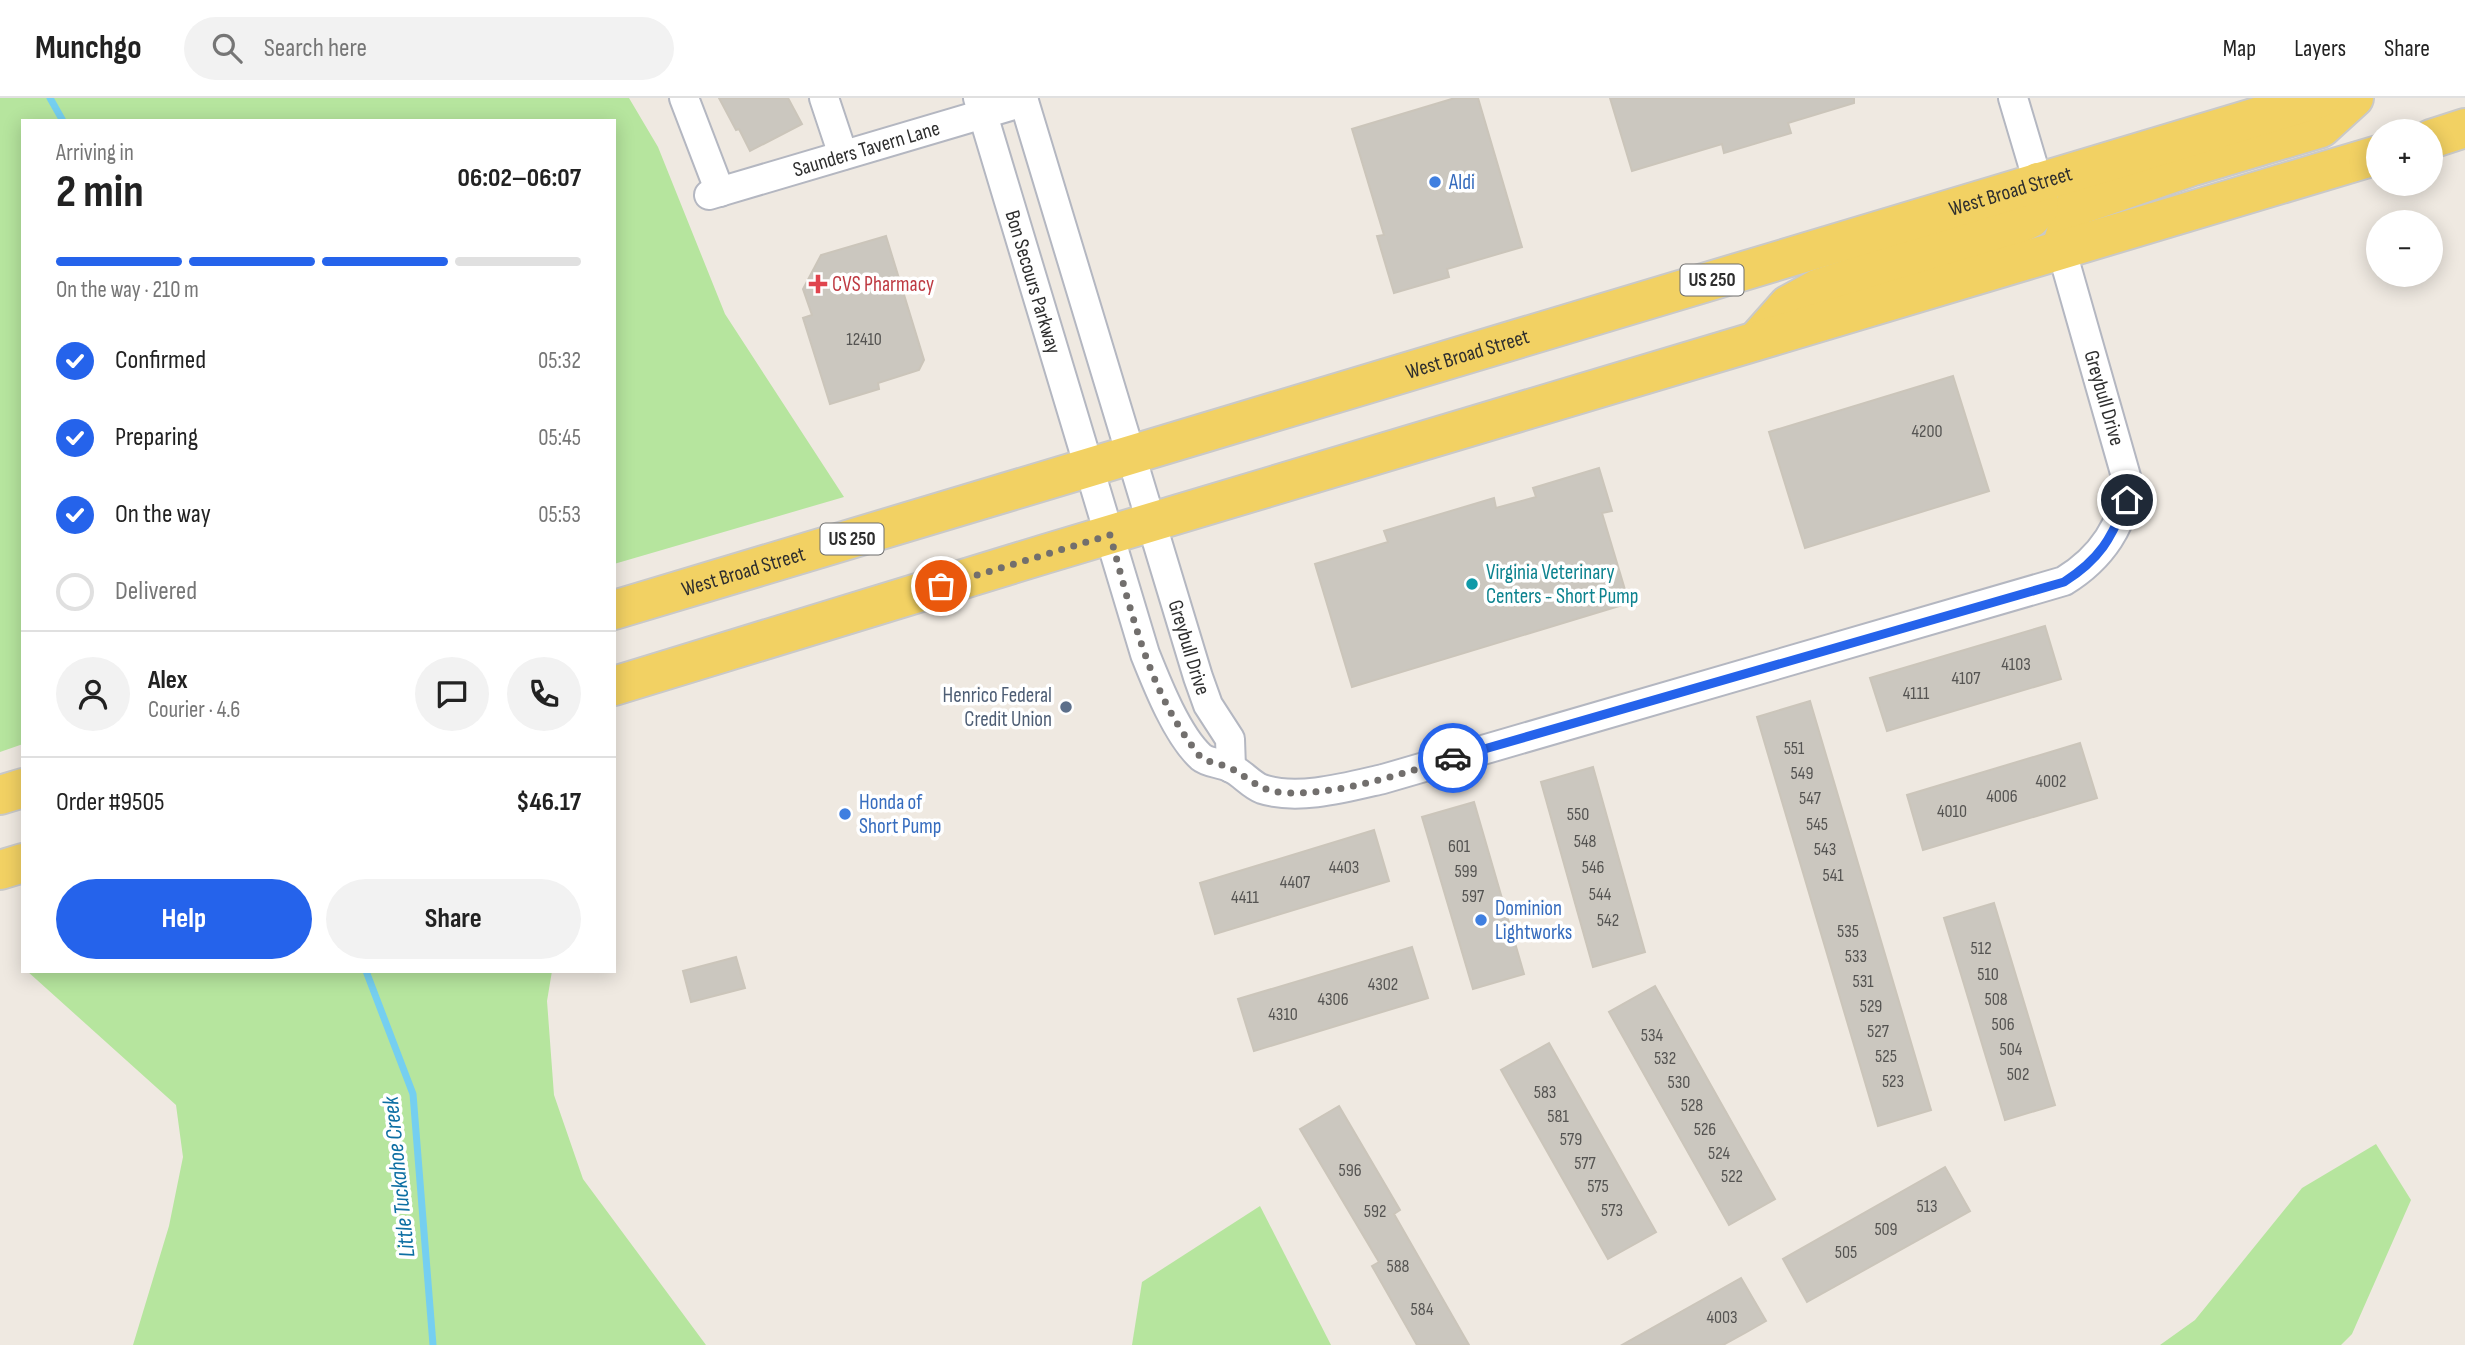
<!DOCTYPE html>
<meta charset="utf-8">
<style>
body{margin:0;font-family:"Sofia Sans Condensed",sans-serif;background:#f2f2f2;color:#222;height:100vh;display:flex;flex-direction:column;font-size:26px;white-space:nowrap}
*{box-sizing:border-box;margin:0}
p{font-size:23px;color:#767676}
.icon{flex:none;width:38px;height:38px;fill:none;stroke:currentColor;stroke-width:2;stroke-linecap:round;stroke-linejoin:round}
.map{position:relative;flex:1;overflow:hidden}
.panel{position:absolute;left:21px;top:21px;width:595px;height:854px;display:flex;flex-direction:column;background:#fff;border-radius:0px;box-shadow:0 4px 18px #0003}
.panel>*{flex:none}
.tools{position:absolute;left:2366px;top:21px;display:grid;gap:14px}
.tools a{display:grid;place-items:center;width:77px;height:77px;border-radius:50%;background:#fff;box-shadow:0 4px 18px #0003;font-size:35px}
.pin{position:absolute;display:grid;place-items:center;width:60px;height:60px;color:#fff;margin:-30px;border:4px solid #fff;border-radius:50%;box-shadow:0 2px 7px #0007}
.courier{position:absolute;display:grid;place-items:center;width:70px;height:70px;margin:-35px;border:5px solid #2563eb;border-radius:50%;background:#fff;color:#222;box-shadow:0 2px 9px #0007}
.headline em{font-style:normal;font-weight:700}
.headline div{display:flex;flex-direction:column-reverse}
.headline{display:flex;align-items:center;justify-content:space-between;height:119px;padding:0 35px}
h1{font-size:46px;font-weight:700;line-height:52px}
.bar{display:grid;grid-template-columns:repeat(4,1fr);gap:10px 7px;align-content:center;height:84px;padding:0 35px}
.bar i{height:9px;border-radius:5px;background:#e0e0e0}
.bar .selected{background:#2563eb}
.bar p{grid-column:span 4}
.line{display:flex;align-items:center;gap:18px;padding:0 35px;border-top:2px solid #e0e0e0}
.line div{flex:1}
.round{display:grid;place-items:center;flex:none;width:74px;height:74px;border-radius:37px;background:#f2f2f2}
ol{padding:0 35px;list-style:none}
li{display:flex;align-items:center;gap:21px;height:77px}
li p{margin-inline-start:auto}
li .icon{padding:7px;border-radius:50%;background:#2563eb;color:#fff;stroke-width:4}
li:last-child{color:#767676}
li i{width:38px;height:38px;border:4px solid #e0e0e0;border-radius:50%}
.cta{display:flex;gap:14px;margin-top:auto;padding:14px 35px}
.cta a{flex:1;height:80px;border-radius:42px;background:#2563eb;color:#fff;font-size:28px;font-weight:700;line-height:80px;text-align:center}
.cta a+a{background:#f2f2f2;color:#222}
header{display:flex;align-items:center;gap:42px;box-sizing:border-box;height:98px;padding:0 35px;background:#fff;border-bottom:2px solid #e0e0e0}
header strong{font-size:33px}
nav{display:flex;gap:38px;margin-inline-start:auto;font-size:24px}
.search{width:490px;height:63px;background:#f2f2f2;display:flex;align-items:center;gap:18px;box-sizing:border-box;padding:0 24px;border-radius:38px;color:#767676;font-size:26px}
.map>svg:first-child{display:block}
.green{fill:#b6e59e}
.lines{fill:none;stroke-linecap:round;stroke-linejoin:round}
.stream{stroke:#75cff0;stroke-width:7}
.building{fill:#cbc7bf;stroke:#cbc5ba;stroke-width:2}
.street-casing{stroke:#b4b7c1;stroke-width:32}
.primary-casing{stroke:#c9c9c9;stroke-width:42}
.street{stroke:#fff;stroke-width:28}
.primary{stroke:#f2d163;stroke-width:38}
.done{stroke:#726f6d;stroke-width:7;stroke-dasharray:0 12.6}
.route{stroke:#2563eb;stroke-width:9}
.shop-dot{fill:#3f7fe0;stroke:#fff;stroke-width:2.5}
.health-dot{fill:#e0444e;stroke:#fff;stroke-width:2.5}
.culture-dot{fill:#0f9aa8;stroke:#fff;stroke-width:2.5}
.service-dot{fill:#5c6f8a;stroke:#fff;stroke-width:2.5}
.labels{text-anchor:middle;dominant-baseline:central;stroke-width:7;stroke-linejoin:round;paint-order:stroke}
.number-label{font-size:18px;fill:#555452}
.shield{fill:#fff;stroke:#6d6d6d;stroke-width:2}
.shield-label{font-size:19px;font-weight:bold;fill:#2e2e2e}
.street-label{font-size:21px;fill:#2e2e2e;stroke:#fff}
.shop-label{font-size:21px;fill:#366cbe;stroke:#fff;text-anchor:start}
.health-label{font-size:21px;fill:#be3a42;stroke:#fff;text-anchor:start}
.culture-label{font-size:21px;fill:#0d838f;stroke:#fff;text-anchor:start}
.service-label{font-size:21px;fill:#4e5e75;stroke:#fff;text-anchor:end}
.water-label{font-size:23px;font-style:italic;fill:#0d6fa3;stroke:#fff}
</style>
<header>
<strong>Munchgo</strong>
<div class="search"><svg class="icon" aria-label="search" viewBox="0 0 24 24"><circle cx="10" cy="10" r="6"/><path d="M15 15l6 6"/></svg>Search here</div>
<nav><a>Map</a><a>Layers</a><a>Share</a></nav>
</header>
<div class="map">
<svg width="2465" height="1247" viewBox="0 0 2465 1247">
<rect width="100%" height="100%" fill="#efe9e1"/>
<!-- green -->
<g class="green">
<polygon points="0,0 629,0 658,49 725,216 844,399 614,466 614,23 23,23 23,646 0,654"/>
<polygon points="27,873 552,873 547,903 554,997 583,1081 706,1247 133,1247 169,1128 183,1059 176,1007"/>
<polygon points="2376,1046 2411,1102 2352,1236 2341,1247 2160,1247 2195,1222 2302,1090"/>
<polygon points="1260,1108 1331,1247 1132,1247 1142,1184"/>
</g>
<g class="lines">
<!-- stream -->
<g class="stream">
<polyline points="50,0 63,23"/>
<polyline points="366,873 413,996 433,1247"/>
</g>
</g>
<!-- building -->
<g class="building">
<polygon points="719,0 788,0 802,26 750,53 739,31 736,32"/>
<polygon points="1455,0 1478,0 1522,149 1447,171 1449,179 1394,195 1377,138 1384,137 1352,31"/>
<polygon points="1610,0 1854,0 1854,5 1788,25 1791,35 1724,55 1722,46 1632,73"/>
<polygon points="886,138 924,262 919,272 878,285 879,291 830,306 803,220 812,217 803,191 821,157"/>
<polygon points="1953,278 1989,393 1805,450 1769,334"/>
<polygon points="1599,370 1612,413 1602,415 1629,505 1352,589 1315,466 1388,444 1384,433 1494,400 1496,410 1536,399 1533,390"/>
<polygon points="2045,528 2061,581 1887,633 1870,580"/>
<polygon points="1810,603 1931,1012 1878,1028 1757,619"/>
<polygon points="2080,645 2097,700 1923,752 1907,697"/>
<polygon points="1593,669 1645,854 1593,869 1541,684"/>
<polygon points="1474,704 1524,876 1473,891 1422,719"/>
<polygon points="1374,732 1389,783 1215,836 1200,785"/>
<polygon points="1994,805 2055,1007 2005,1022 1944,820"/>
<polygon points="1412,849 1428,900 1254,953 1238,901"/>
<polygon points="736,859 745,890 691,904 683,873"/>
<polygon points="1655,888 1775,1101 1729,1127 1609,914"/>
<polygon points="1549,945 1656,1134 1608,1161 1501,972"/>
<polygon points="1339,1008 1400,1112 1394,1116 1469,1247 1417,1247 1372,1168 1379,1164 1300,1031"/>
<polygon points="1945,1069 1970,1113 1807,1204 1783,1161"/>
<polygon points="1741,1180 1766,1223 1745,1235 1723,1247 1622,1247"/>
</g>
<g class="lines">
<!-- street casing -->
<g class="street-casing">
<g id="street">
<polyline points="684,0 720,94"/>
<polyline points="824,0 843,57"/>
<path id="s1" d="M 978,0 L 1145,556 C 1157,586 1177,637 1201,659 C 1208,665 1222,665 1231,670 C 1242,675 1251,687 1262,691 C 1298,703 1348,689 1383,681 L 2064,483 C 2100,461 2126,426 2127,382 L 2061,150"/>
<path id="s2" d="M 1023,0 L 1198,579 L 1208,607 L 1230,641 L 1231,670"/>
<polyline points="2013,0 2038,84"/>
<path id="s3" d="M 709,97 L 1024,4"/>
</g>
</g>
<!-- primary casing -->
<g class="primary-casing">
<g id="primary">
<polyline points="2431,41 2465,30"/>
<polyline points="2061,150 2074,109 2193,68 2321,30 2354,0"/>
<polyline points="1757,242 1788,207 1819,190 2017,127 2031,120 2039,110 2038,84"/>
<path id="s4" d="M 614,512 L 2320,0"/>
<polyline points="614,588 1045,456 2378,57"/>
<polyline points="0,697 23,690"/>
<polyline points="0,772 23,765"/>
</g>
</g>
<!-- street -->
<use href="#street" class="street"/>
<!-- primary -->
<use href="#primary" class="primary"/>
</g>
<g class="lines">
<!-- done -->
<path class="done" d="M 941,488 L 1110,437 C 1130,508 1146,584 1190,645 C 1194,650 1198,658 1204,661 C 1213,666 1225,666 1234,672 C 1257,686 1261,694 1291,695 C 1347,695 1400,676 1453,660"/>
<!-- route -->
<path class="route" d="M 1453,660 L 2064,484 C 2100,461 2111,441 2127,402"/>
</g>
<!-- markers -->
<g class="shop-dot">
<circle cx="1435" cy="84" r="7"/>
<circle cx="845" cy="716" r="7"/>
<circle cx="1481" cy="822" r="7"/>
</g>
<path class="health-dot" d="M814.5 175.5h7v7h7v7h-7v7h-7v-7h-7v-7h7z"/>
<circle class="culture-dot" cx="1472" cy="486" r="7"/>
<circle class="service-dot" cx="1066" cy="609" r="7"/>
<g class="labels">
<!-- number labels -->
<g class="number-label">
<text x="864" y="241">12410</text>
<text x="1927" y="333">4200</text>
<text x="2016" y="566">4103</text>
<text x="1966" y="580">4107</text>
<text x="1916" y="595">4111</text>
<text x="1794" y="650">551</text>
<text x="1802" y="675">549</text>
<text x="2051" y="683">4002</text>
<text x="2002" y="698">4006</text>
<text x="1810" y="700">547</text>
<text x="1952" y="713">4010</text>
<text x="1578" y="716">550</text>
<text x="1817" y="726">545</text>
<text x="1585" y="743">548</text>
<text x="1459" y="748">601</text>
<text x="1825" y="751">543</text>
<text x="1344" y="769">4403</text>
<text x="1593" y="769">546</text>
<text x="1466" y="773">599</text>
<text x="1833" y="777">541</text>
<text x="1295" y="784">4407</text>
<text x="1600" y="796">544</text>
<text x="1473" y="798">597</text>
<text x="1245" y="799">4411</text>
<text x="1608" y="822">542</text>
<text x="1848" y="833">535</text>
<text x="1981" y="850">512</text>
<text x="1856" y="858">533</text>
<text x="1988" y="876">510</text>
<text x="1863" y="883">531</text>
<text x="1383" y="886">4302</text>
<text x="1333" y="901">4306</text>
<text x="1996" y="901">508</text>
<text x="1871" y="908">529</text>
<text x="1283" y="916">4310</text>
<text x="2003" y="926">506</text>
<text x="1878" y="933">527</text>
<text x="1652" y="937">534</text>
<text x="2011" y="951">504</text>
<text x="1886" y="958">525</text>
<text x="1665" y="960">532</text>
<text x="2018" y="976">502</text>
<text x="1893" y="983">523</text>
<text x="1679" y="984">530</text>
<text x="1545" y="994">583</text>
<text x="1692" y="1007">528</text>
<text x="1558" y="1018">581</text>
<text x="1705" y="1031">526</text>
<text x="1571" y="1041">579</text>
<text x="1719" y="1055">524</text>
<text x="1585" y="1065">577</text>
<text x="1350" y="1072">596</text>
<text x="1732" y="1078">522</text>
<text x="1598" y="1088">575</text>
<text x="1927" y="1108">513</text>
<text x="1612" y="1112">573</text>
<text x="1375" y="1113">592</text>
<text x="1886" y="1131">509</text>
<text x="1846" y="1154">505</text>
<text x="1398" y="1168">588</text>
<text x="1422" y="1211">584</text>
<text x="1722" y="1219">4003</text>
</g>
<!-- shield labels -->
<g class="shield">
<rect x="1680.5" y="166.5" width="63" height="31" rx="5"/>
<rect x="820.5" y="425.5" width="63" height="31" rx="5"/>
</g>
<g class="shield-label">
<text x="1712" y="182">US 250</text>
<text x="852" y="441">US 250</text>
</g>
<!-- street labels -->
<g class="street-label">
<text stroke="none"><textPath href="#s3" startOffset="164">Saunders Tavern Lane</textPath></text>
<text stroke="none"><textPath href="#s4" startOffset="1458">West Broad Street</textPath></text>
<text stroke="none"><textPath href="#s1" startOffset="192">Bon Secours Parkway</textPath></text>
<text stroke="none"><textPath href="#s4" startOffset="891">West Broad Street</textPath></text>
<text transform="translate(2104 300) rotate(74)">Greybull Drive</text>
<text stroke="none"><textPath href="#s4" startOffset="135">West Broad Street</textPath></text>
<text stroke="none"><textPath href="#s2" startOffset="574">Greybull Drive</textPath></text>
</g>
<!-- shop labels -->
<g class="shop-label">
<text x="1449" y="84">Aldi</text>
<text x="859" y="704">Honda of<tspan x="859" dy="24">Short Pump</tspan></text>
<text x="1495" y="810">Dominion<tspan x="1495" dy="24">Lightworks</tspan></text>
</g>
<!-- health labels -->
<g class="health-label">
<text x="832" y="186">CVS Pharmacy</text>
</g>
<!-- culture labels -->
<g class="culture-label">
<text x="1486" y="474">Virginia Veterinary<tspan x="1486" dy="24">Centers - Short Pump</tspan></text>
</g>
<!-- service labels -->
<g class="service-label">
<text x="1052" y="597">Henrico Federal<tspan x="1052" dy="24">Credit Union</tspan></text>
</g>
<!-- water labels -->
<g class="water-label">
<text transform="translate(399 1079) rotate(-96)">Little Tuckahoe Creek</text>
</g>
</g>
</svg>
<div class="tools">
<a>+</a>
<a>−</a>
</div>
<div class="pin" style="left:941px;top:488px;background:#ea580c"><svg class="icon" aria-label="bag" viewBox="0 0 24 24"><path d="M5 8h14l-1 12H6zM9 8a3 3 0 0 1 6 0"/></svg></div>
<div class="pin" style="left:2127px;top:402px;background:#1f2937"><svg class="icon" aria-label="home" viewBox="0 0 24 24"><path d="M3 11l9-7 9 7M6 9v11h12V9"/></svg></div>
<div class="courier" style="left:1453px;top:660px"><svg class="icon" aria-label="car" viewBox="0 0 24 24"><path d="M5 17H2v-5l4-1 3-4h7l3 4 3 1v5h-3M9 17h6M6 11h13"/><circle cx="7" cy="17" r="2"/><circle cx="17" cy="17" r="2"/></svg></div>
<section class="panel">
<div class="headline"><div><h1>2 min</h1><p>Arriving in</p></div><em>06:02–06:07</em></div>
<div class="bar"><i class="selected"></i><i class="selected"></i><i class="selected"></i><i></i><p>On the way · 210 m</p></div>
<ol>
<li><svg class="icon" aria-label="check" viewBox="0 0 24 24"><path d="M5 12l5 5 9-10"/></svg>Confirmed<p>05:32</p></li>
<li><svg class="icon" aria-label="check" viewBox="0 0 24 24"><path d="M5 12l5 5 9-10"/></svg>Preparing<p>05:45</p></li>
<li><svg class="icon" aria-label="check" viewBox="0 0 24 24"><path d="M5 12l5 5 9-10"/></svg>On the way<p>05:53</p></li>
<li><i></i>Delivered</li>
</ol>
<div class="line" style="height:126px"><a class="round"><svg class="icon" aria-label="person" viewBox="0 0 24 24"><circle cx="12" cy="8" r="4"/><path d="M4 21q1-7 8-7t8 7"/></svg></a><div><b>Alex</b><p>Courier · 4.6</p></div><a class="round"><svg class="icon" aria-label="chat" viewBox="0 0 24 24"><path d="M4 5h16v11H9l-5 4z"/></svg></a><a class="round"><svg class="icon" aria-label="phone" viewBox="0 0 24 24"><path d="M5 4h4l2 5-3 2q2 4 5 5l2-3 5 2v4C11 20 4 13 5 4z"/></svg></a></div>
<div class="line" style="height:91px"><div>Order #9505</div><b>$46.17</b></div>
<div class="cta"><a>Help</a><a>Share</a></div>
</section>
</div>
